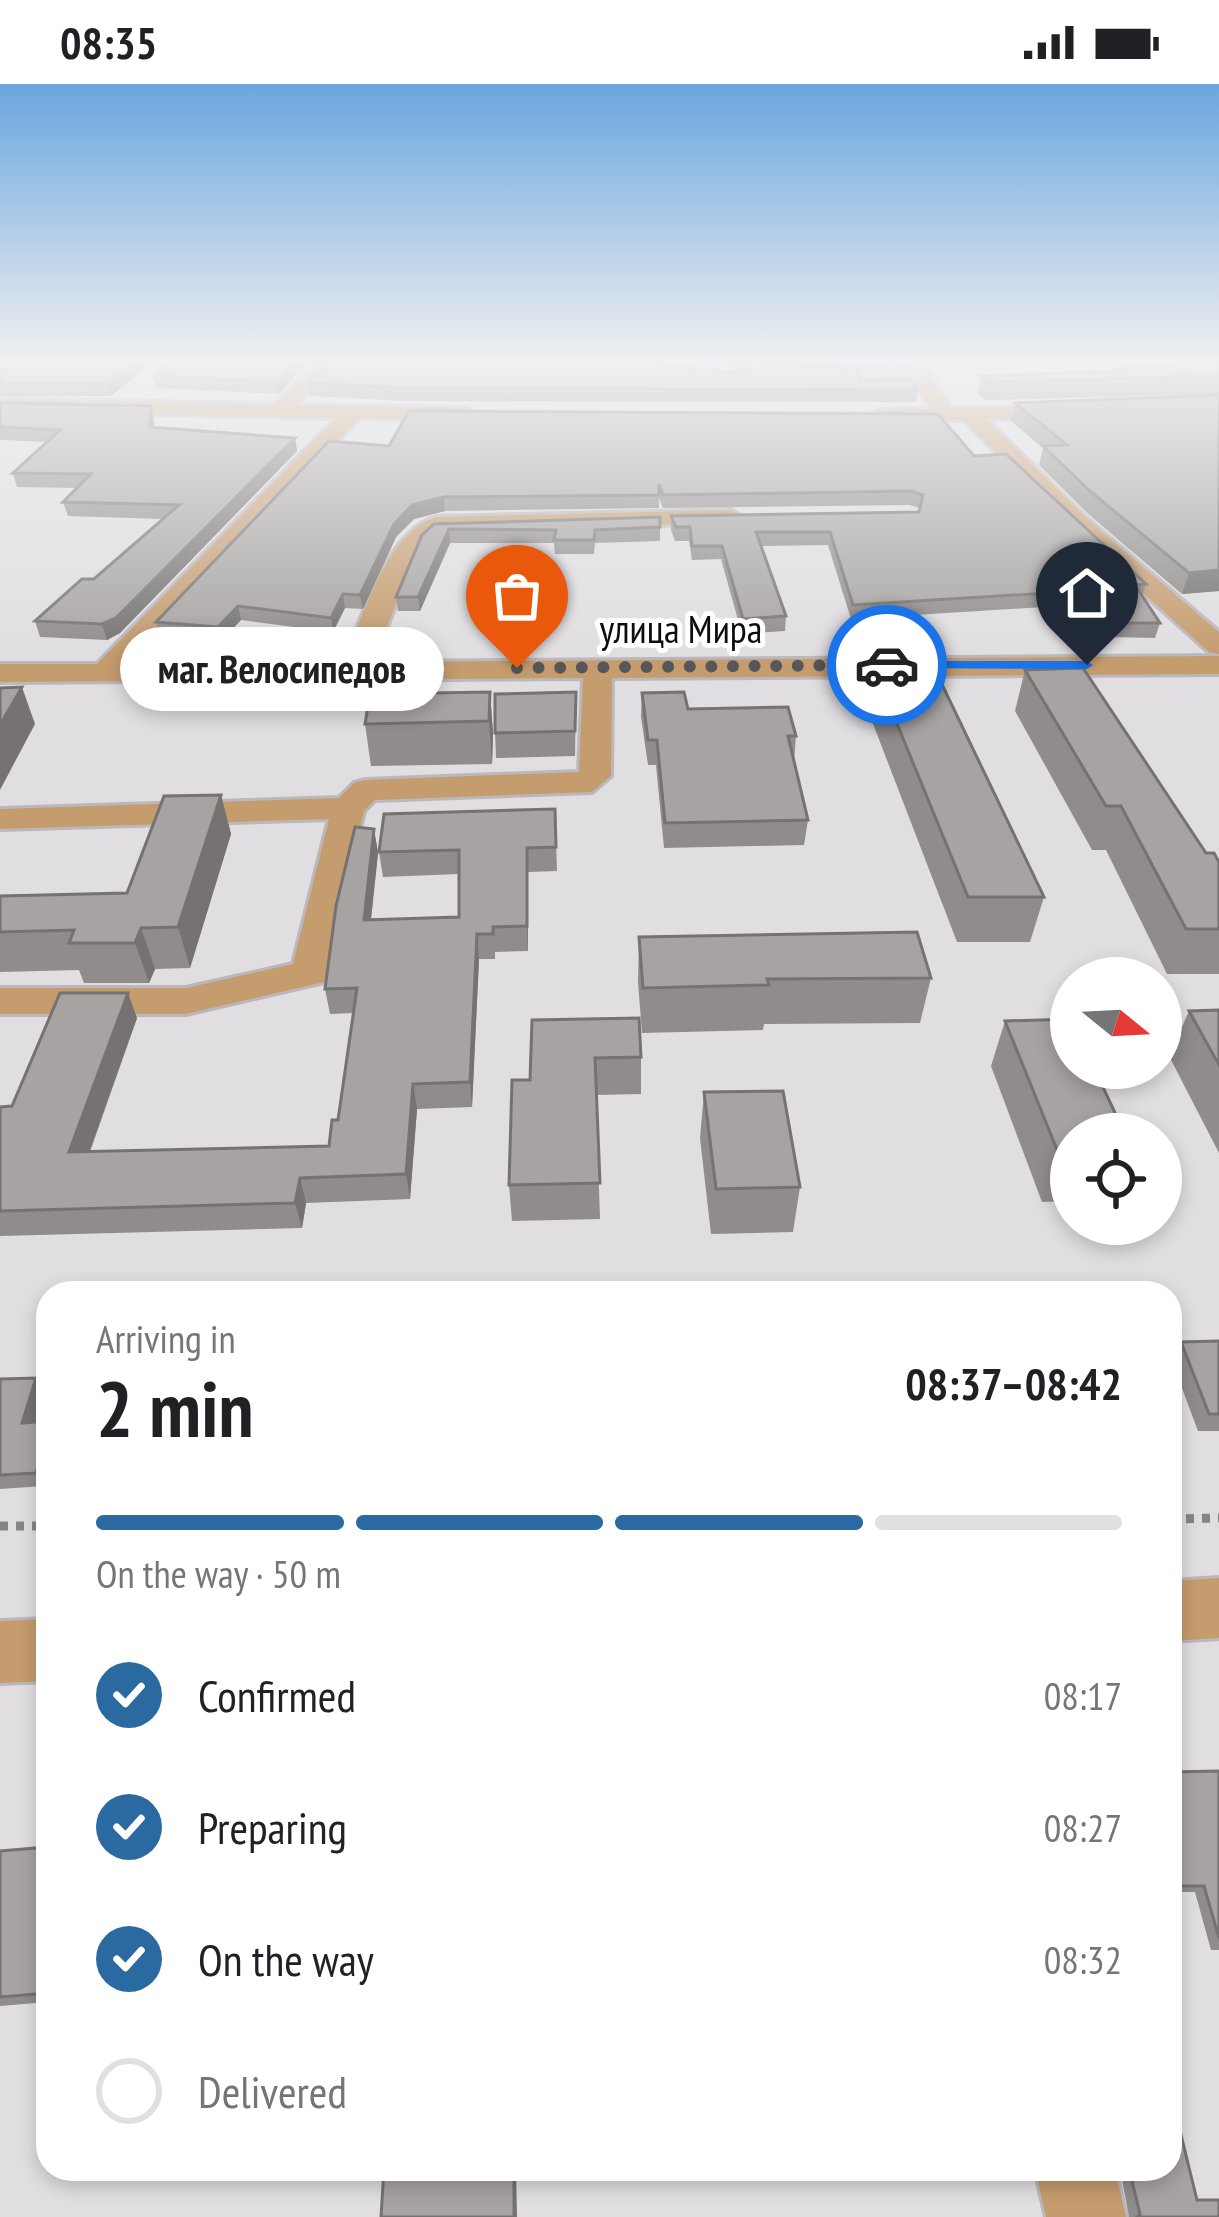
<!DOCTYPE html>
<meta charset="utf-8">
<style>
body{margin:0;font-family:"PT Sans Narrow",sans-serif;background:#f6f6f6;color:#202124;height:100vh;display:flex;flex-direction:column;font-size:45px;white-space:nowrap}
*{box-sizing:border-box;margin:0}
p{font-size:39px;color:#757577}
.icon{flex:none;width:66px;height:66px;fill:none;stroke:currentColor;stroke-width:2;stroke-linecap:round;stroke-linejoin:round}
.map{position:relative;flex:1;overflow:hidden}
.panel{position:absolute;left:36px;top:1197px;width:1146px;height:900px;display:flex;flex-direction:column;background:#fff;border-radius:36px;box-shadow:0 6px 18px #0003}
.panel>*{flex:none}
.needle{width:78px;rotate:108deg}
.controls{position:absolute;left:1050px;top:873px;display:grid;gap:24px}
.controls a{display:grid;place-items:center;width:132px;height:132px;border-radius:50%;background:#fff;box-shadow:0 6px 18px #0003;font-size:60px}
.pin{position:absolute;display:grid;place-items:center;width:102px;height:102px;color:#fff;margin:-123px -51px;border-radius:50% 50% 50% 0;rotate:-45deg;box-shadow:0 0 12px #0007}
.pin .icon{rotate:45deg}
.courier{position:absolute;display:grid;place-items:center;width:120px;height:120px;margin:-60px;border:9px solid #1a73e8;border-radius:50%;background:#fff;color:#222;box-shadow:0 3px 15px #0007}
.bubble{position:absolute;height:84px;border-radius:42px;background:#fff;box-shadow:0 6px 18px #0003;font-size:39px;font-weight:700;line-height:84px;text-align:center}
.overview em{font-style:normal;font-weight:700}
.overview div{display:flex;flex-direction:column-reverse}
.overview{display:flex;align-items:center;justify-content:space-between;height:204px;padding:0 60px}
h1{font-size:78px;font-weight:700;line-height:90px}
.bar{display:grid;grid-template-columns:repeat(4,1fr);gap:18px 12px;align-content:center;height:144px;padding:0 60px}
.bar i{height:15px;border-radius:9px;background:#e0e0e0}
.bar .selected{background:#2b6aa1}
.bar p{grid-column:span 4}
ol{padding:0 60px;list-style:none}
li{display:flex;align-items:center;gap:36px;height:132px}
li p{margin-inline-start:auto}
li .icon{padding:12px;border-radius:50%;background:#2b6aa1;color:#fff;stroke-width:4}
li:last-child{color:#757577}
li i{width:66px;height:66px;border:6px solid #e0e0e0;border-radius:50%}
.status{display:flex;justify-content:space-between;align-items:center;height:84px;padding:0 60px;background:#fff;direction:ltr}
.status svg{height:33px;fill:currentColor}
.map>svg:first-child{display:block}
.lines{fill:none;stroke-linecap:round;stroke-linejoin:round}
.minor-casing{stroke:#bab8bb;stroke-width:6}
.path{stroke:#858486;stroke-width:9;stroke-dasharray:8 8;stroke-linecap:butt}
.minor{fill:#c59c6e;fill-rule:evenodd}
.wall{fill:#908c8b}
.shaded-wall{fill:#757271}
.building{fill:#a7a3a2;stroke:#757271;stroke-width:3}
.route{fill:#1a73e8}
.done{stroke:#575658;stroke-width:12;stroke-dasharray:0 21.6}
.labels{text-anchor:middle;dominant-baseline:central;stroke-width:10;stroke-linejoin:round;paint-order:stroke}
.far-street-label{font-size:39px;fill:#0d0d0e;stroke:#fff}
</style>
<div class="status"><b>08:35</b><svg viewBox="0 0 49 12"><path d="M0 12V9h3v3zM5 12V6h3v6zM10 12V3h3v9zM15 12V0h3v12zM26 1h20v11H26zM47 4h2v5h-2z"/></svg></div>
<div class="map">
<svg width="1219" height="2133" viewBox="0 0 1219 2133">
<rect width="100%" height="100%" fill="#e0dee1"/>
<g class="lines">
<!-- minor casing -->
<g class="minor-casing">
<g id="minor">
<path d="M 316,275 L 335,275 L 297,321 L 466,324 L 476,330 L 466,336 L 359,334 L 129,579 L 343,578 C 364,532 386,447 437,433 L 731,426 L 743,433 L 739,438 L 433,449 L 420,462 L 372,578 L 1219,572 L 1219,590 L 612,594 L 611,692 L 592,708 L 375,716 L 364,727 L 324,898 L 186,930 L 0,930 L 0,904 L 186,904 L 293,880 L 329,735 L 0,745 L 0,725 L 339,714 L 354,699 L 366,696 L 579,688 L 583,594 L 0,598 L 0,580 L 97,580 L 336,334 L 0,327 L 0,315 L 276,320 Z"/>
<polygon points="700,275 920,283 927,285 951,324 1079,323 1079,331 1072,333 986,335 1083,431 1219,548 1219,570 1209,568 1067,441 964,336 873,336 870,332 880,326 931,325 914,294 709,281"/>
<polygon points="1219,1494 1219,1554 1170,1557 1170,1497"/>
<polygon points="48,1535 48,1597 0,1599 0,1537"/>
<polygon points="1035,2085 1115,2085 1126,2133 1046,2133"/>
</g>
</g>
<!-- path -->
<g class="path">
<polyline points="1170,1435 1219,1434"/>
<polyline points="0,1442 48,1442"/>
</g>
<!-- minor -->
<use href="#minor" class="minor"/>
</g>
<!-- wall -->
<g class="wall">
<polygon points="0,275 156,275 111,312 0,312"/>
<polygon points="171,275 310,275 279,310 157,304 154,292"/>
<polygon points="329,275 665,275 665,281 732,288 861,296 918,306 916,318 407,317 310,312 308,299"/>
<polygon points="1219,276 1219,310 985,316 978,310 981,292 1114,287 1114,285"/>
<polygon points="1219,311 1219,507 1182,510 1086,428 1039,381 1043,364 1011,337 1015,319"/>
<polygon points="0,319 151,322 154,335 154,344 295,354 297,367 120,549 107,556 40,553 35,537 94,495 163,435 68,432 63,418 77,404 17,403 13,389 46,358 0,356"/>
<polygon points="389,362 974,372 1146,500 1142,512 1160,539 1155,554 1110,553 1092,520 851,535 828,461 761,462 786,532 785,547 742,550 721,475 692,476 689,457 675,457 671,446 671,432 919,428 920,424 909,421 663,424 659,414 659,424 445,427 414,435 396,453 363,525 345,524 333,548 241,536 221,557 160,553 156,538"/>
<polygon points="660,433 660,457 595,459 594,470 555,470 554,459 450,459 420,527 398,527 396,513 434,440"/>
<polygon points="1025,586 1206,769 1219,778 1219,890 1167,890 1106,766 1092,766 1015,627"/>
<polygon points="877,591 1044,813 1030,858 957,858 870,632"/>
<polygon points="490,608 493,650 492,680 371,682 365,640"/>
<polygon points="576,608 575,672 496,674 495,649"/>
<polygon points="642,609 688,625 796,652 794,677 808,736 804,761 664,764 656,681 648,681 641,633"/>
<polygon points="221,711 231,750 190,884 155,885 149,899 84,899 79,886 0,888 0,812 127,809"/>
<polygon points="555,725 557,787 528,788 528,867 495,868 495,875 479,875 472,1023 417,1025 410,1115 306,1119 302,1144 0,1152 0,1023 12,1022 137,934 90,1068 329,1062 338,1036 354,929 330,930 325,905 374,745 378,769 371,836 459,833 459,790 383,793 379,768"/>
<polygon points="639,853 931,894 920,939 764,940 763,946 642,949 638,898"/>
<polygon points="1219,926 1219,1069 1169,972 1189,927"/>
<polygon points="532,936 641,973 641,1010 596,1011 600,1135 512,1137 509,1101 530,996"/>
<polygon points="1005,937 1071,1050 1071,1117 1042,1118 991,982"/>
<polygon points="704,1008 800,1103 793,1148 711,1150 700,1054"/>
<polygon points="1219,1257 1219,1347 1198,1347 1171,1275 1181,1258"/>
<polygon points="0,1295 44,1307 35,1338 44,1402 0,1405"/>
<polygon points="1219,1687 1219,1866 1211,1866 1195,1808 1170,1808 1170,1688"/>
<polygon points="48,1763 48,1918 0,1922 0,1767"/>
<polygon points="1120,2085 1170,2085 1197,2116 1219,2133 1129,2133"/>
</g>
<!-- shaded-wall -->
<g class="shaded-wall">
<polygon points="138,275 156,275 111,312 108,300"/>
<polygon points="297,275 310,275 279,310 277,298"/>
<polygon points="295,354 297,367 120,549 107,556 102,540"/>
<polygon points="444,413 445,427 414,435 396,453 363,525 360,511 394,440 412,421"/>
<polygon points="449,445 450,459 420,527 418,513"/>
<polygon points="1219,486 1219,507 1182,510 1189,489"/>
<polygon points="343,510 345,524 333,548 331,534"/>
<polygon points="238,522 241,536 221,557 218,543"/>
<polygon points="22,603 35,640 0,706 0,641"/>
<polygon points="490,608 493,650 492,680 489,637"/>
<polygon points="221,711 231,750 190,884 178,843"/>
<polygon points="374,745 378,769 368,861 364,836"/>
<polygon points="527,764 528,788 528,867 527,842"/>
<polygon points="141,844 155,885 149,899 135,859"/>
<polygon points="477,850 479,875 472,1023 470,998"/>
<polygon points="128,909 137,934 80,1093 69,1068"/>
<polygon points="413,1000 417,1025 410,1115 406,1090"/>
<polygon points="300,1094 306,1119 302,1144 295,1119"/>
<polygon points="36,1294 44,1307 31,1352 22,1339"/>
<polygon points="48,1346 48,1389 44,1402 36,1389"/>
<polygon points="514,2085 516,2085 517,2133 514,2133"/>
</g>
<!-- building -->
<g class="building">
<polygon points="0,275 138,275 108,300 0,299"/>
<polygon points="171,275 297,275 277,298 154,292"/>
<polygon points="329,275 664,275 659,281 732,288 748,285 752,277 857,285 861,296 909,295 918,306 405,304 308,299"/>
<polygon points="1219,276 1219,292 989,298 981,292 1117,287 1114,285"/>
<polygon points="1219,311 1219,486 1189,489 1091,408 1043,362 1067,361 1015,319"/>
<polygon points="0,319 151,322 150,343 295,354 116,534 102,540 35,537 82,495 94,495 179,421 63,418 91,390 13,389 60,346 0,343"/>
<polygon points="409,327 938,330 974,372 1006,370 1146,500 1135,501 1160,539 1115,539 1096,506 853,521 830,448 756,448 786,532 743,535 722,462 692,462 690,443 676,443 671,432 919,428 923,411 911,407 663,411 659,400 659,411 444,413 412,421 394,440 360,511 343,510 331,534 238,522 218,543 156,538 329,357 389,362"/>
<polygon points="660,433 660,443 595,446 594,456 554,456 556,446 449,445 418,513 396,513 422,451 434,440"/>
<polygon points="1083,584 1206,769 1214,769 1219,778 1219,845 1186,845 1121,722 1106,722 1025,586"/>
<polygon points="937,590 1044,813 968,813 877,591"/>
<polygon points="22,603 0,641 0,604"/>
<polygon points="490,608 489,637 365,640 370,610"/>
<polygon points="576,608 575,647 495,649 495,610"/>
<polygon points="684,608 688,625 788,623 796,652 788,652 808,736 665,739 657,656 648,656 642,609"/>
<polygon points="221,711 178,843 141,844 135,859 69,859 74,846 0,848 0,812 127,809 164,712"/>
<polygon points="555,725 556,763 527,764 527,842 493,843 493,850 477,850 470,998 413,1000 406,1090 300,1094 295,1119 0,1127 0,1023 12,1022 60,909 128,909 69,1068 329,1062 332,1036 338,1036 357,904 325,905 336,822 355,743 374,745 364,836 459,833 459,766 379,768 384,730"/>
<polygon points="917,848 931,894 767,895 769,901 643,904 639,853"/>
<polygon points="1219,926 1219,981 1189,927"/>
<polygon points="639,934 641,973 595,974 600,1099 509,1101 512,996 530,996 532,936"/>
<polygon points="1071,935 1071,984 1094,984 1125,1050 1071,1050 1071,1072 1060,1073 1005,937"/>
<polygon points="783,1007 800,1103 716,1105 704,1008"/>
<polygon points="770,1199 771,1209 730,1209 729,1201"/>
<polygon points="1219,1257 1219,1330 1209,1330 1181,1258"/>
<polygon points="36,1294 22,1339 48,1337 48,1346 36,1389 0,1391 0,1295"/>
<polygon points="1219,1687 1219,1854 1204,1802 1170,1802 1170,1688"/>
<polygon points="48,1763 48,1909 0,1913 0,1767"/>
<polygon points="1170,2006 1197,2116 1219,2116 1219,2133 1137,2133 1140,2130 1129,2085 1170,2085"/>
<polygon points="384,2085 514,2085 514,2133 381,2133"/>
</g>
<!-- sky -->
<linearGradient id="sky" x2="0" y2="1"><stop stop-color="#69a6dd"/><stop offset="0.48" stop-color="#f1f0f2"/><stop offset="1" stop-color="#f1f0f2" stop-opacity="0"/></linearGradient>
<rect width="1219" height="574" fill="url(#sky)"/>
<!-- route -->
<polygon class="route" points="887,577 1087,577 1093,581 1087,585 882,584"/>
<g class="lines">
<!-- done -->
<polyline class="done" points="517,584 887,581"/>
</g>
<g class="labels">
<!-- far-street labels -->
<g class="far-street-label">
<text x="681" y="544">улица Мира</text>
</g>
</g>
</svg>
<div class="controls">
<a><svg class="needle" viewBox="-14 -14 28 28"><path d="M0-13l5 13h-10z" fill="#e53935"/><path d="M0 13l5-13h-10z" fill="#757577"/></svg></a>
<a><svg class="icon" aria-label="locate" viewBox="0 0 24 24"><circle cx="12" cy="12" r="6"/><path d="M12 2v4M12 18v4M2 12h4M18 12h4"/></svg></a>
</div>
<div class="pin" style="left:517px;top:584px;background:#ea580c"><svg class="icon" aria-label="bag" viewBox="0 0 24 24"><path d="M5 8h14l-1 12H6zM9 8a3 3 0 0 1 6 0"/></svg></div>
<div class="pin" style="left:1087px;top:581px;background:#1f2937"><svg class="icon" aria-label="home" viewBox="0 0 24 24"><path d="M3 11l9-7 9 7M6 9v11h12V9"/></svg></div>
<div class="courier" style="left:887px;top:581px"><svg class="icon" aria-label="car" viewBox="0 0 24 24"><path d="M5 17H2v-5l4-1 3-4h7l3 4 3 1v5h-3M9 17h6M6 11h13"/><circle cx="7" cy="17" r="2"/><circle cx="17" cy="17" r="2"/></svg></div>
<div class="bubble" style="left:120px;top:543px;width:324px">маг. Велосипедов</div>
<section class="panel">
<div class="overview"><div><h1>2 min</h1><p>Arriving in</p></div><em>08:37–08:42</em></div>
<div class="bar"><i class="selected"></i><i class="selected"></i><i class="selected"></i><i></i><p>On the way · 50 m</p></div>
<ol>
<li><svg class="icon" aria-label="check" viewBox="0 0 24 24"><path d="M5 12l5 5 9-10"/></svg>Confirmed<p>08:17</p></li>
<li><svg class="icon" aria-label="check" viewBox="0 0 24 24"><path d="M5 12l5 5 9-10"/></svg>Preparing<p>08:27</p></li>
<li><svg class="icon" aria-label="check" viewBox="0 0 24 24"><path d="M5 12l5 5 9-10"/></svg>On the way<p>08:32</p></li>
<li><i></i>Delivered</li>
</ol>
</section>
</div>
